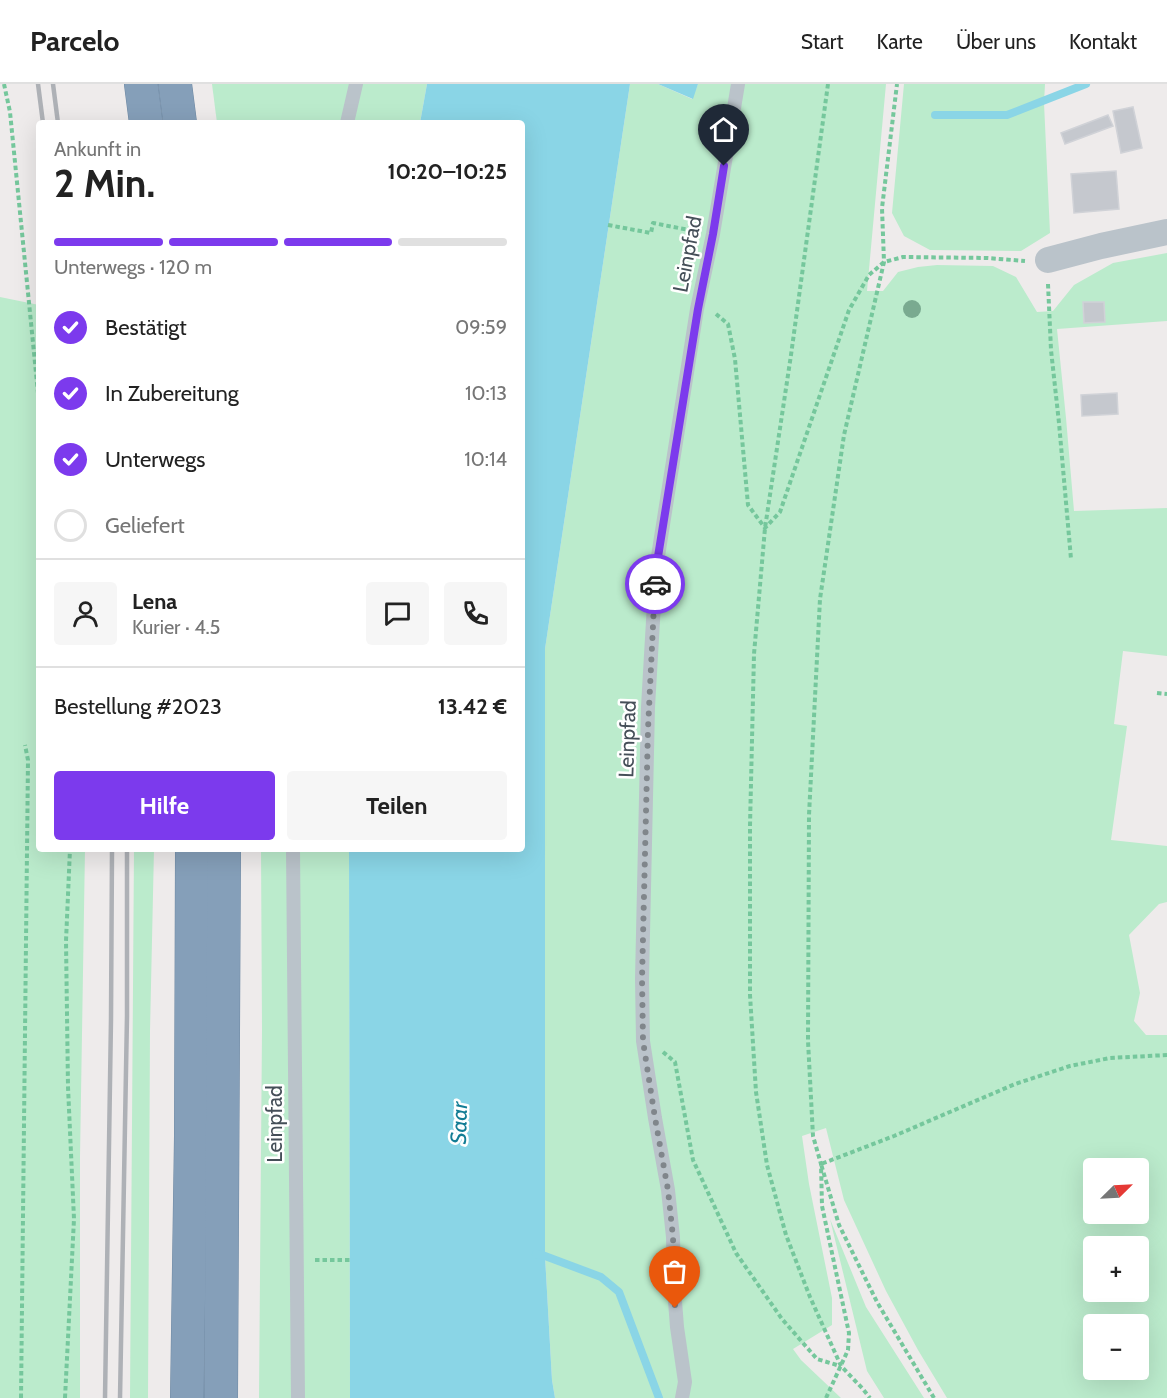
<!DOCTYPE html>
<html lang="de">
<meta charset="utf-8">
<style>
body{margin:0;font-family:Cabin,sans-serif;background:#f6f6f6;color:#222;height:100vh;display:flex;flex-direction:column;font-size:22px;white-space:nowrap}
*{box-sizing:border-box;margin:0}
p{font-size:20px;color:#767676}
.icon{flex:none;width:33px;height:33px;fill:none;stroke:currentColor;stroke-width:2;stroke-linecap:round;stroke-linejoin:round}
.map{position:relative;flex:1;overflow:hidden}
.sheet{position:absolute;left:36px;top:36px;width:489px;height:732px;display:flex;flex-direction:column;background:#fff;border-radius:6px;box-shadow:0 6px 24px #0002}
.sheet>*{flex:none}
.needle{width:39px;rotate:66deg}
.buttons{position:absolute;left:1083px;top:1074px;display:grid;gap:12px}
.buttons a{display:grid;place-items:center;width:66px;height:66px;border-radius:6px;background:#fff;box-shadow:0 6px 24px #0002;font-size:30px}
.pin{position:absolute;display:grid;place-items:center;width:51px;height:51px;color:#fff;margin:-62px -26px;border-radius:50% 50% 50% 0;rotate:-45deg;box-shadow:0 0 6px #0007}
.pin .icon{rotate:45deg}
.courier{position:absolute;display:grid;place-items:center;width:60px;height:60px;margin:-30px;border:4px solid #7c3aed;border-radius:50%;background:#fff;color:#222;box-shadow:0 2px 8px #0007}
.overview em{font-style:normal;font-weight:800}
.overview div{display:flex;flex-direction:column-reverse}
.overview{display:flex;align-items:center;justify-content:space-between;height:102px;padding:0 18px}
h1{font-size:39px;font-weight:800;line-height:45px}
.bar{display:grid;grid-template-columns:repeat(4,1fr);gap:9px 6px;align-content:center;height:72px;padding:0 18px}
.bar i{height:8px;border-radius:4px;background:#e0e0e0}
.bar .active{background:#7c3aed}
.bar p{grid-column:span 4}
.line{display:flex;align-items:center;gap:15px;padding:0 18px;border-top:2px solid #e0e0e0}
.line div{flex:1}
.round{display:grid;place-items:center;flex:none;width:63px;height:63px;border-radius:6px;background:#f6f6f6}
ol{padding:0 18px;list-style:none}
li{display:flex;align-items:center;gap:18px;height:66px}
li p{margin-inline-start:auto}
li .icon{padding:6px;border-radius:50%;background:#7c3aed;color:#fff;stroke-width:4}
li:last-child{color:#767676}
li i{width:33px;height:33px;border:3px solid #e0e0e0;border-radius:50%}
.action{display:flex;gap:12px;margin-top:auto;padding:12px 18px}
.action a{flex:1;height:69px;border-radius:6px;background:#7c3aed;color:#fff;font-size:24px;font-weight:800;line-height:69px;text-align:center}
.action a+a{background:#f6f6f6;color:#222}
header{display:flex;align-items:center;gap:36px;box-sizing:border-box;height:84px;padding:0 30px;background:#fff;border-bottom:2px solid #e0e0e0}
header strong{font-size:28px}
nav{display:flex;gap:33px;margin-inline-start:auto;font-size:21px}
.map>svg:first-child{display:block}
.green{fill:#bbebcc;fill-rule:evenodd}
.water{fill:#8ad5e6}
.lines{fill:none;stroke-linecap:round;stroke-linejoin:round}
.stream{stroke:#8ad5e6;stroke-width:8}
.building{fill:#c5c8ce;stroke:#d0d2d7;stroke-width:1.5}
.highway-casing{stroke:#708aa4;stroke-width:34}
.path{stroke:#75c79c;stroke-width:4;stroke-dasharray:4.5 3;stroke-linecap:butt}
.lane{stroke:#bac3ca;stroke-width:14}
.street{stroke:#bac3ca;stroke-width:26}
.highway{stroke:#859fb9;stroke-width:33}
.rail{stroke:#aeb1b6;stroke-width:4.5}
.tree{fill:#7aaa90}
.done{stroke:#80868b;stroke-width:6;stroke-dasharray:0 10.8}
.route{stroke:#7c3aed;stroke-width:8}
.labels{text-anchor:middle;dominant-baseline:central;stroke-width:5;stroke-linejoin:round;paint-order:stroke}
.street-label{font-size:21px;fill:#454f58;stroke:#fff}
.water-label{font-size:22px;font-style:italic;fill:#137d95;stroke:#fff}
</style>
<header>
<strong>Parcelo</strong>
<nav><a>Start</a><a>Karte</a><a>Über uns</a><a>Kontakt</a></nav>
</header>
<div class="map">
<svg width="1167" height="1314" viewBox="0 0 1167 1314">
<rect width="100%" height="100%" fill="#eeebeb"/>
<!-- green -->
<g class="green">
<polygon points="212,0 427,0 420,39 217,39"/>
<path d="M 630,0 L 658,0 L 692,15 L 698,0 L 886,0 L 867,207 L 883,207 L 898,188 L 918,183 L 937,181 L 993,182 L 1016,193 L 1037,228 L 1053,227 L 1074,201 L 1113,179 L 1167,169 L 1167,237 L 1057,245 L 1066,334 L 1074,427 L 1167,424 L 1167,572 L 1123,567 L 1114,640 L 1127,642 L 1111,756 L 1167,762 L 1167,818 L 1159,820 L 1129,851 L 1140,909 L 1134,937 L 1146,951 L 1167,951 L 1167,1314 L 947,1314 L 918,1266 L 886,1207 L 844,1116 L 826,1044 L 802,1052 L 809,1100 L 832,1214 L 832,1241 L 793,1265 L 801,1276 L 841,1314 L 555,1314 L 552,1296 L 545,1172 L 545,565 ZM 1094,1084 L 1138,1084 L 1138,1130 L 1094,1130 ZM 1094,1162 L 1138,1162 L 1138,1208 L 1094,1208 ZM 1094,1240 L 1138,1240 L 1138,1286 L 1094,1286 Z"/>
<polygon points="904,0 1045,0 1044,19 1050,149 1021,167 930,166 904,152 892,129"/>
<polygon points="0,213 39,221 39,765 85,765 80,1073 80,1314 0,1314"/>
<polygon points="134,765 154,765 150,947 148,1314 130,1314"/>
<polygon points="261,765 349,765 350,1314 259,1314 262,945"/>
<polygon points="830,1135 866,1223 924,1314 884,1314 867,1287"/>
</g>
<!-- water -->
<g class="water">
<polygon points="427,0 630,0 545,565 545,1172 552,1296 555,1314 350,1314 349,765 522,765 522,39 420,39"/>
<polygon points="658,0 698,0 693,15"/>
</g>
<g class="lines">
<!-- stream -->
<g class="stream">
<polyline points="935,31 1007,31 1086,0"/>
<polyline points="536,1170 545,1172 601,1193 619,1208 659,1314"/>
</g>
</g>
<!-- building -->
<g class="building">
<polygon points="1133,23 1142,64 1121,69 1113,27"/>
<polygon points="1108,31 1113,42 1065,60 1061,49"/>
<polygon points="1116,87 1119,125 1074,129 1071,90"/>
<polygon points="1083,218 1104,218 1105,238 1084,239"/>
<polygon points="1117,309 1118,330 1082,332 1081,311"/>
</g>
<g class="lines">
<!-- highway casing -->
<g class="highway-casing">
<g id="highway">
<polyline points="141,0 146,39"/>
<polyline points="175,0 180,39"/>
<polyline points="187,1314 191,1052 192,765"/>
<polyline points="221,1314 224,765"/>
</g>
</g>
<!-- path -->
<g class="path">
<polyline points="4,0 10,28 39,319"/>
<polyline points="828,0 791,271 765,444 754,570 750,742 750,911 756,1008 767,1081 786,1151 810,1213 841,1282 862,1304 870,1314"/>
<polyline points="608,141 651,149 653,139 694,147"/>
<polyline points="1048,200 1051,266 1059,339 1071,475"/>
<polyline points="716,230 728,240 735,275 748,421 765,444 780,428 849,226 869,191 884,178 903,173 987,174 1025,177"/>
<polyline points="1157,609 1167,610"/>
<polyline points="663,968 675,978 693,1076 736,1169 782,1235 817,1275 840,1282"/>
<polyline points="315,1176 350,1176"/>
<polyline points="21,1314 28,676 25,661"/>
<polyline points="65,1314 74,1135 68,1003 66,857 70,765"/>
<polyline points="826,1314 848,1266 849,1249 822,1122 821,1080 813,1052 808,957 809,731 820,515 844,351 884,178 882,124 897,0"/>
<polyline points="934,1314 877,1218 839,1141 821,1080 894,1052 1015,1000 1070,982 1110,974 1167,971"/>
</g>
<!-- lane -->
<g class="lane">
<polyline points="347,39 356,0"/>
<polyline points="293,765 298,1314"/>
<polyline points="682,1314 685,1298 677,1243 674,1204 673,1153 668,1106 655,1034 643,957 642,895 648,623 656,485 697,225 713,150 738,0"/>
</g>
<!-- street -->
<polyline class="street" points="1048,176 1101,162 1167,148"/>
<!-- highway -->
<use href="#highway" class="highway"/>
<!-- rail -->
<g class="rail">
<polyline points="38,0 43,39"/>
<polyline points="53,0 58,39"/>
<polyline points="105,1314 111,935 112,765"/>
<polyline points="120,1314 127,932 127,765"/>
</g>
</g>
<!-- trees -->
<circle class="tree" cx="912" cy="225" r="9"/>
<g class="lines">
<!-- done -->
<polyline class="done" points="655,500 648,645 642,895 643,957 655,1034 668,1106 673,1153 675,1224"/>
<!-- route -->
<polyline class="route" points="655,500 656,485 698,225 713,150 724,82"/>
</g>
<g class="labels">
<!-- street labels -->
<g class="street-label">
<text transform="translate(687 170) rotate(-79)">Leinpfad</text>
<text transform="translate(627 655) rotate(-88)">Leinpfad</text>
<text transform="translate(274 1040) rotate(-90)">Leinpfad</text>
</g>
<!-- water labels -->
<g class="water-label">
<text transform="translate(459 1039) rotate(-88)">Saar</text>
</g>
</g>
</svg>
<div class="buttons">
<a><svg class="needle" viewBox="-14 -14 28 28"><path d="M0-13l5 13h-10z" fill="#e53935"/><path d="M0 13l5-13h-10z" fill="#767676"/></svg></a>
<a>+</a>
<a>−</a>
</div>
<div class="pin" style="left:675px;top:1224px;background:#ea580c"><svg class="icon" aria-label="bag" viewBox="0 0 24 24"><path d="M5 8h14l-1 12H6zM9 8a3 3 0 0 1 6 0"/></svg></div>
<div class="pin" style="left:724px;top:82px;background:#1f2937"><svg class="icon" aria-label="home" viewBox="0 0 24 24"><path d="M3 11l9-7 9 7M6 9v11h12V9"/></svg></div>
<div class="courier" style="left:655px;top:500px"><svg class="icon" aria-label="car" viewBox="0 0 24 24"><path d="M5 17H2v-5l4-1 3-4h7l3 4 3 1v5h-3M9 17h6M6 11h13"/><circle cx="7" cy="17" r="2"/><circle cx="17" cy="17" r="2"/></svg></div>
<section class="sheet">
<div class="overview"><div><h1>2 Min.</h1><p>Ankunft in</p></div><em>10:20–10:25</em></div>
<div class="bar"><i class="active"></i><i class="active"></i><i class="active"></i><i></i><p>Unterwegs · 120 m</p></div>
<ol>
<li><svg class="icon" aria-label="check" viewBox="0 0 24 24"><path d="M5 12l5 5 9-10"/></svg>Bestätigt<p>09:59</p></li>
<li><svg class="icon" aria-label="check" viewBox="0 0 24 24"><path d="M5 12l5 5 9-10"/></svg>In Zubereitung<p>10:13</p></li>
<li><svg class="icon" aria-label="check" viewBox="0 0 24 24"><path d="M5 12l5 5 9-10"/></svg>Unterwegs<p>10:14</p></li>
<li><i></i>Geliefert</li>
</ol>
<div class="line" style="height:108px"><a class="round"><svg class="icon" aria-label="person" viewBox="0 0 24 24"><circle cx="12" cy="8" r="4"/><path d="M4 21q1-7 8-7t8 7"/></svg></a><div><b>Lena</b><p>Kurier · 4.5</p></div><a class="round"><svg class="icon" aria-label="chat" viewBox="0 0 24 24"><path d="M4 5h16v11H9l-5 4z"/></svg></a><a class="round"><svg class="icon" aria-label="phone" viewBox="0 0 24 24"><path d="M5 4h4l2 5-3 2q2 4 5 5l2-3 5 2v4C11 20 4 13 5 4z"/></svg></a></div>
<div class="line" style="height:78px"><div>Bestellung #2023</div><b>13.42 €</b></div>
<div class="action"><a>Hilfe</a><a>Teilen</a></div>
</section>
</div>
